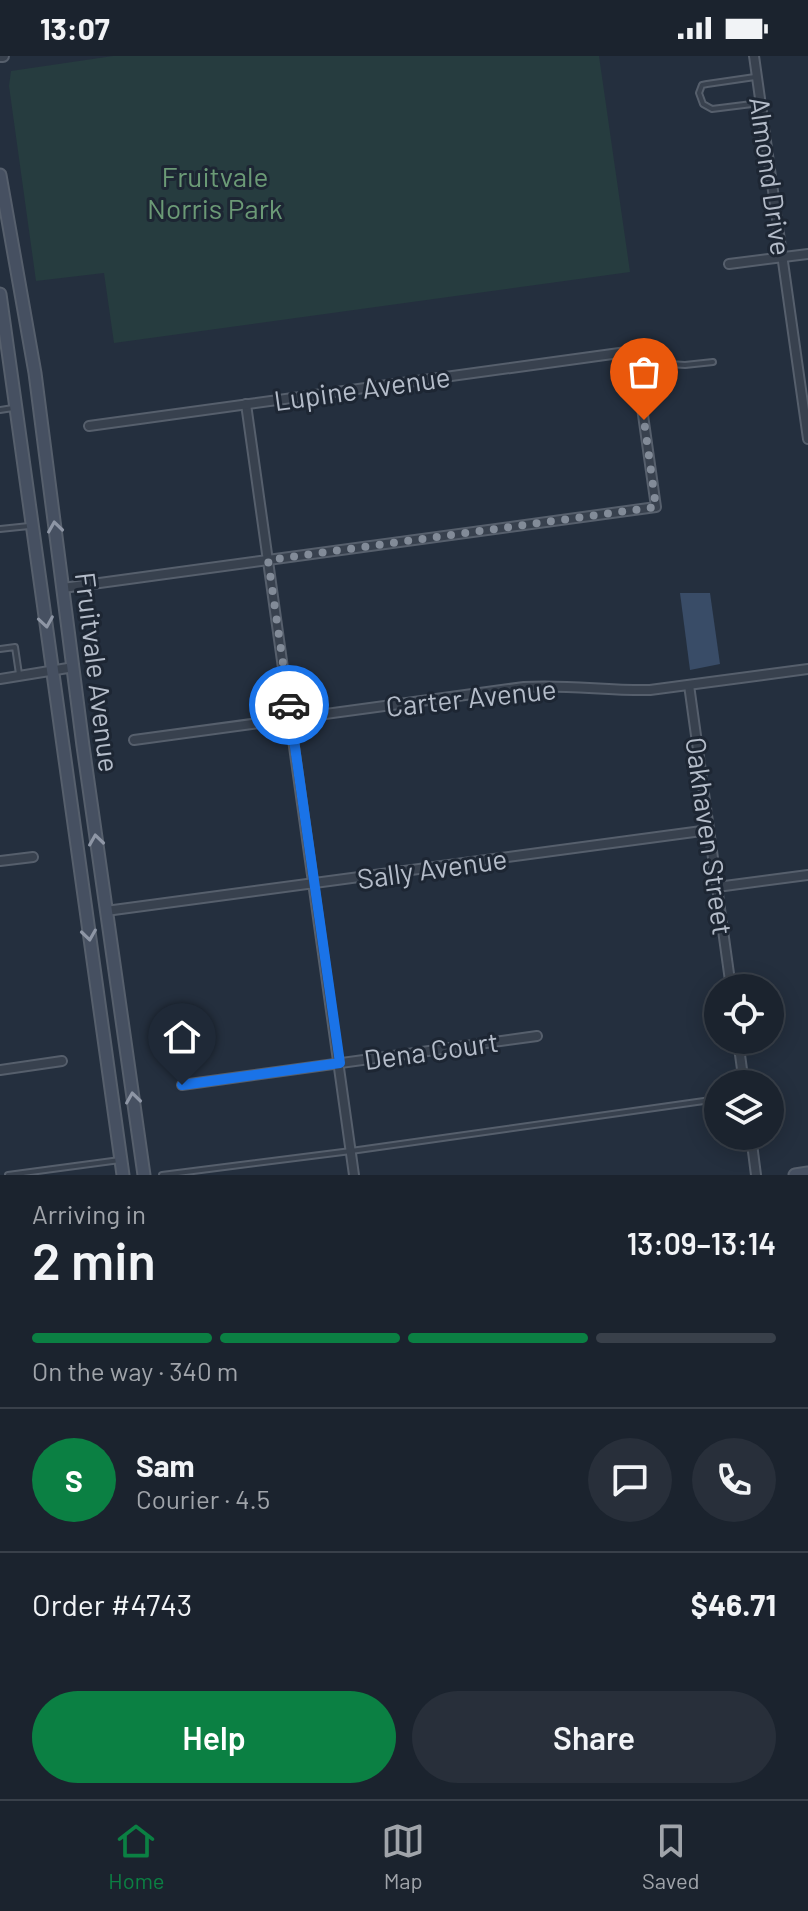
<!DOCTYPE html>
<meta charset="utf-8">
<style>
body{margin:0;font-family:Barlow,sans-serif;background:#282f3a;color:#f1f3f6;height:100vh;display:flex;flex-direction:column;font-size:30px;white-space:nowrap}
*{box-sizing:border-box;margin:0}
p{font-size:26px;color:#a0a4aa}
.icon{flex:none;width:44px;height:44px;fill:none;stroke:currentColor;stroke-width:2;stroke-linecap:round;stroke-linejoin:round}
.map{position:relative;height:1119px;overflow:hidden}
.sheet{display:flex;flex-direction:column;background:#1b232e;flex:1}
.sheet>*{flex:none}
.fabs{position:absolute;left:704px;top:918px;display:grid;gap:16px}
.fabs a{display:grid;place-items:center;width:80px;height:80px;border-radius:50%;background:#1b232e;box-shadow:0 4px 20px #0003,0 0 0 2px #39404a;font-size:40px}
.pin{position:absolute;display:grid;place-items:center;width:68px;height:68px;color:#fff;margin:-82px -34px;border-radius:50% 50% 50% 0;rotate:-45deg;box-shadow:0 0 8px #0007}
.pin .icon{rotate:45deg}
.courier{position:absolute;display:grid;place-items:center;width:80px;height:80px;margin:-40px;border:6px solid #1a73e8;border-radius:50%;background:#fff;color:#222;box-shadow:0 2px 10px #0007}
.overview em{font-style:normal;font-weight:600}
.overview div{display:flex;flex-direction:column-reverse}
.overview{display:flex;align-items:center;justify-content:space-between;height:136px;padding:0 32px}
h1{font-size:52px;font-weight:600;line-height:60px}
.bar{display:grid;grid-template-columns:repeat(4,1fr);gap:12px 8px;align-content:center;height:96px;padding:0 32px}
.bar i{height:10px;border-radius:6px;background:#39404a}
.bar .current{background:#0b8043}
.bar p{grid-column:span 4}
.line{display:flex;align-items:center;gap:20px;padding:0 32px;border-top:2px solid #39404a}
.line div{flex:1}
.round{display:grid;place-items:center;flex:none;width:84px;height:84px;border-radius:42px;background:#282f3a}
.button{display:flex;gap:16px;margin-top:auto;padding:16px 32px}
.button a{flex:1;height:92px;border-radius:48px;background:#0b8043;color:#fff;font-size:32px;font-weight:600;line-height:92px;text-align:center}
.button a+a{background:#282f3a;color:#f1f3f6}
.status{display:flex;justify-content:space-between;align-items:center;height:56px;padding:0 40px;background:#1b232e;direction:ltr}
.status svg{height:22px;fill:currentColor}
.tab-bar{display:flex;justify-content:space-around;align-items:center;height:112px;border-top:2px solid #39404a;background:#1b232e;font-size:22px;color:#a0a4aa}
.tab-bar a{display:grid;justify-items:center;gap:4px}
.tab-bar .current{color:#0b8043}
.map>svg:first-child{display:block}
.green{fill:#263c3f}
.water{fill:#394c67}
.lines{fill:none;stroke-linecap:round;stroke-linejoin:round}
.service-casing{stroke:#565f6c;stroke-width:8}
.minor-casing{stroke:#565f6c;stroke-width:12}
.tertiary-casing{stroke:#565f6c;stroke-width:14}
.secondary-casing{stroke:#565f6c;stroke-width:15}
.service{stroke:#38414e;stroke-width:4}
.minor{stroke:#38414e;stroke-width:8}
.tertiary{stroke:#38414e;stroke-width:10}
.secondary{stroke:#465061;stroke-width:11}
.oneway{stroke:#8e96a5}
.done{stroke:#828b98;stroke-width:8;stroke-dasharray:0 14.4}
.route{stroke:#1a73e8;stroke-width:10}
.labels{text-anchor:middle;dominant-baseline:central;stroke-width:6;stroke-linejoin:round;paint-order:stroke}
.park-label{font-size:28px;fill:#6b9a76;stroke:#1d2633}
.street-label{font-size:28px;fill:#b4bcc9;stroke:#1d2633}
</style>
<div class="status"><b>13:07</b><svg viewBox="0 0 49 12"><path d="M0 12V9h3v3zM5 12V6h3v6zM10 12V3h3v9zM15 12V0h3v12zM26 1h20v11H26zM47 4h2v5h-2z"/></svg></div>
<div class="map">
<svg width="808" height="1119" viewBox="0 0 808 1119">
<rect width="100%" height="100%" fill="#242f3e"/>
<!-- green -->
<polygon class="green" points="113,0 599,0 630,216 114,287 104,217 36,225 9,30 11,15"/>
<!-- water -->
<polygon class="water" points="680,537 710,537 720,608 690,614"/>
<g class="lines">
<!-- service casing -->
<g class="service-casing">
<g id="service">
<polyline points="755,21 707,28 702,29 699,37 703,48 712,53 760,47"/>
<polyline points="636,306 685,309 713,306"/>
<polyline points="0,354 13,352"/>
<polyline points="0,473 29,470"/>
<polyline points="0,593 15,591 19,618"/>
<polyline points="8,1119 120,1104"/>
<polyline points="162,1119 351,1095 718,1043"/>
</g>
</g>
<!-- minor casing -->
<g class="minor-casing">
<g id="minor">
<polyline points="754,0 808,383"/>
<polyline points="729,208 808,198"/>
<polyline points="246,348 354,1119"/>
<polyline points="63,532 656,451 634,295 89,370"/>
<polyline points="0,623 74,611"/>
<polyline points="689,629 731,932"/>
<path d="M 134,684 L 524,631 C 566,628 608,635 650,634 L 808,613"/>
<polyline points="0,805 33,801"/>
<polyline points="717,831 808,819"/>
<polyline points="106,855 709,774"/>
<polyline points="738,984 744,1028"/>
<polyline points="0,1014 62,1005"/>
<polyline points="182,1029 537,980"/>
<polyline points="751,1080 756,1119"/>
</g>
</g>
<!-- tertiary casing -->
<g class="tertiary-casing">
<polyline id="tertiary" points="0,0 3,0"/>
</g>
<!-- secondary casing -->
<g class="secondary-casing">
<g id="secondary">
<polyline points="0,119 35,317 83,690 144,1119"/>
<polyline points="0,238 123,1119"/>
<polyline points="795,1119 808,1117"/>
</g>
</g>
<!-- service -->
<use href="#service" class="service"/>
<!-- minor -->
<use href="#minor" class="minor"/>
<!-- tertiary -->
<use href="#tertiary" class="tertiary"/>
<!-- secondary -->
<use href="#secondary" class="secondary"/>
</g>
<!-- one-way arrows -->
<defs><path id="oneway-chevron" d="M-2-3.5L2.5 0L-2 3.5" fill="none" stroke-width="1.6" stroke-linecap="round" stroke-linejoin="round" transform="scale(2)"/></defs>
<g class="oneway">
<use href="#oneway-chevron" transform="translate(55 471) rotate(-98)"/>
<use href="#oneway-chevron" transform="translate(46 566) rotate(81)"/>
<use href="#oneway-chevron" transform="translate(96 784) rotate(-98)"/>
<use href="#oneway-chevron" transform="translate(89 879) rotate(82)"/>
<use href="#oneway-chevron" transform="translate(133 1042) rotate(-98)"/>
</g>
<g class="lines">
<!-- done -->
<polyline class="done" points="289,649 268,504 656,451 644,364"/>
<!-- route -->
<polyline class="route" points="182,1029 340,1007 289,649"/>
</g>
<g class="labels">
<!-- park labels -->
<g class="park-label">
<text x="215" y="120">Fruitvale<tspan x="215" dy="32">Norris Park</tspan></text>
</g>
<!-- street labels -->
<g class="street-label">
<text transform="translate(771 120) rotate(82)">Almond Drive</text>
<text transform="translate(362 332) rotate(-8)">Lupine Avenue</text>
<text transform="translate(98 616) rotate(83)">Fruitvale Avenue</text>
<text transform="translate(471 641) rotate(-6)">Carter Avenue</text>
<text transform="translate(710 780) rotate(82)">Oakhaven Street</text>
<text transform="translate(432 812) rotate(-8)">Sally Avenue</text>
<text transform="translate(431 994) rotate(-8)">Dena Court</text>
</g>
</g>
</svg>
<div class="fabs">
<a><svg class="icon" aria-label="locate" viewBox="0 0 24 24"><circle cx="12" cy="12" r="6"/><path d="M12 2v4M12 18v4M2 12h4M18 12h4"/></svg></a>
<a><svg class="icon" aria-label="layers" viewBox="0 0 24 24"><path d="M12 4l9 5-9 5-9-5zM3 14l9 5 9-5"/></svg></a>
</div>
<div class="pin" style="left:644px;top:364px;background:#ea580c"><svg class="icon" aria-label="bag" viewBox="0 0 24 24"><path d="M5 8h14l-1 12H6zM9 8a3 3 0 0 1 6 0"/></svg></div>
<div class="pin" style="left:182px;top:1029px;background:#1f2937"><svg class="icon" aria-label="home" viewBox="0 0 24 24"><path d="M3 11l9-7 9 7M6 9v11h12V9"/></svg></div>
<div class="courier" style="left:289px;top:649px"><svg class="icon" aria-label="car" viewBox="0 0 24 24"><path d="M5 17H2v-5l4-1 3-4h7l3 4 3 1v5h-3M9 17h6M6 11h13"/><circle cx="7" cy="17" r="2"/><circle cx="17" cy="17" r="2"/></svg></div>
</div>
<section class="sheet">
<div class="overview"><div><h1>2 min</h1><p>Arriving in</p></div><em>13:09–13:14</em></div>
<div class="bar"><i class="current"></i><i class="current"></i><i class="current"></i><i></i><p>On the way · 340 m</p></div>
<div class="line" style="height:144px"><b class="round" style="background:#0b8043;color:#fff">S</b><div><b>Sam</b><p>Courier · 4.5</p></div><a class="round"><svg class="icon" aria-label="chat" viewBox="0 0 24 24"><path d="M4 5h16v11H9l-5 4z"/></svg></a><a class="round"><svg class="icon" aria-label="phone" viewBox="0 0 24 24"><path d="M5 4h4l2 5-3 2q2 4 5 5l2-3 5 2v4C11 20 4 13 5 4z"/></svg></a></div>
<div class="line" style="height:104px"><div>Order #4743</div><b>$46.71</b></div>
<div class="button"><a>Help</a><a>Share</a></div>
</section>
<nav class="tab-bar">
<a class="current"><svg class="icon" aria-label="home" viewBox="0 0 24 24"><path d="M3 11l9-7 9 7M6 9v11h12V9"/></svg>Home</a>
<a><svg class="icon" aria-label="map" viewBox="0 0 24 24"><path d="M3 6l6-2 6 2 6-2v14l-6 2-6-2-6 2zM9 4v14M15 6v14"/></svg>Map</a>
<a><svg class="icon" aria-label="saved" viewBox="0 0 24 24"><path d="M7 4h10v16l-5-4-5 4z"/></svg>Saved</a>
</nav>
